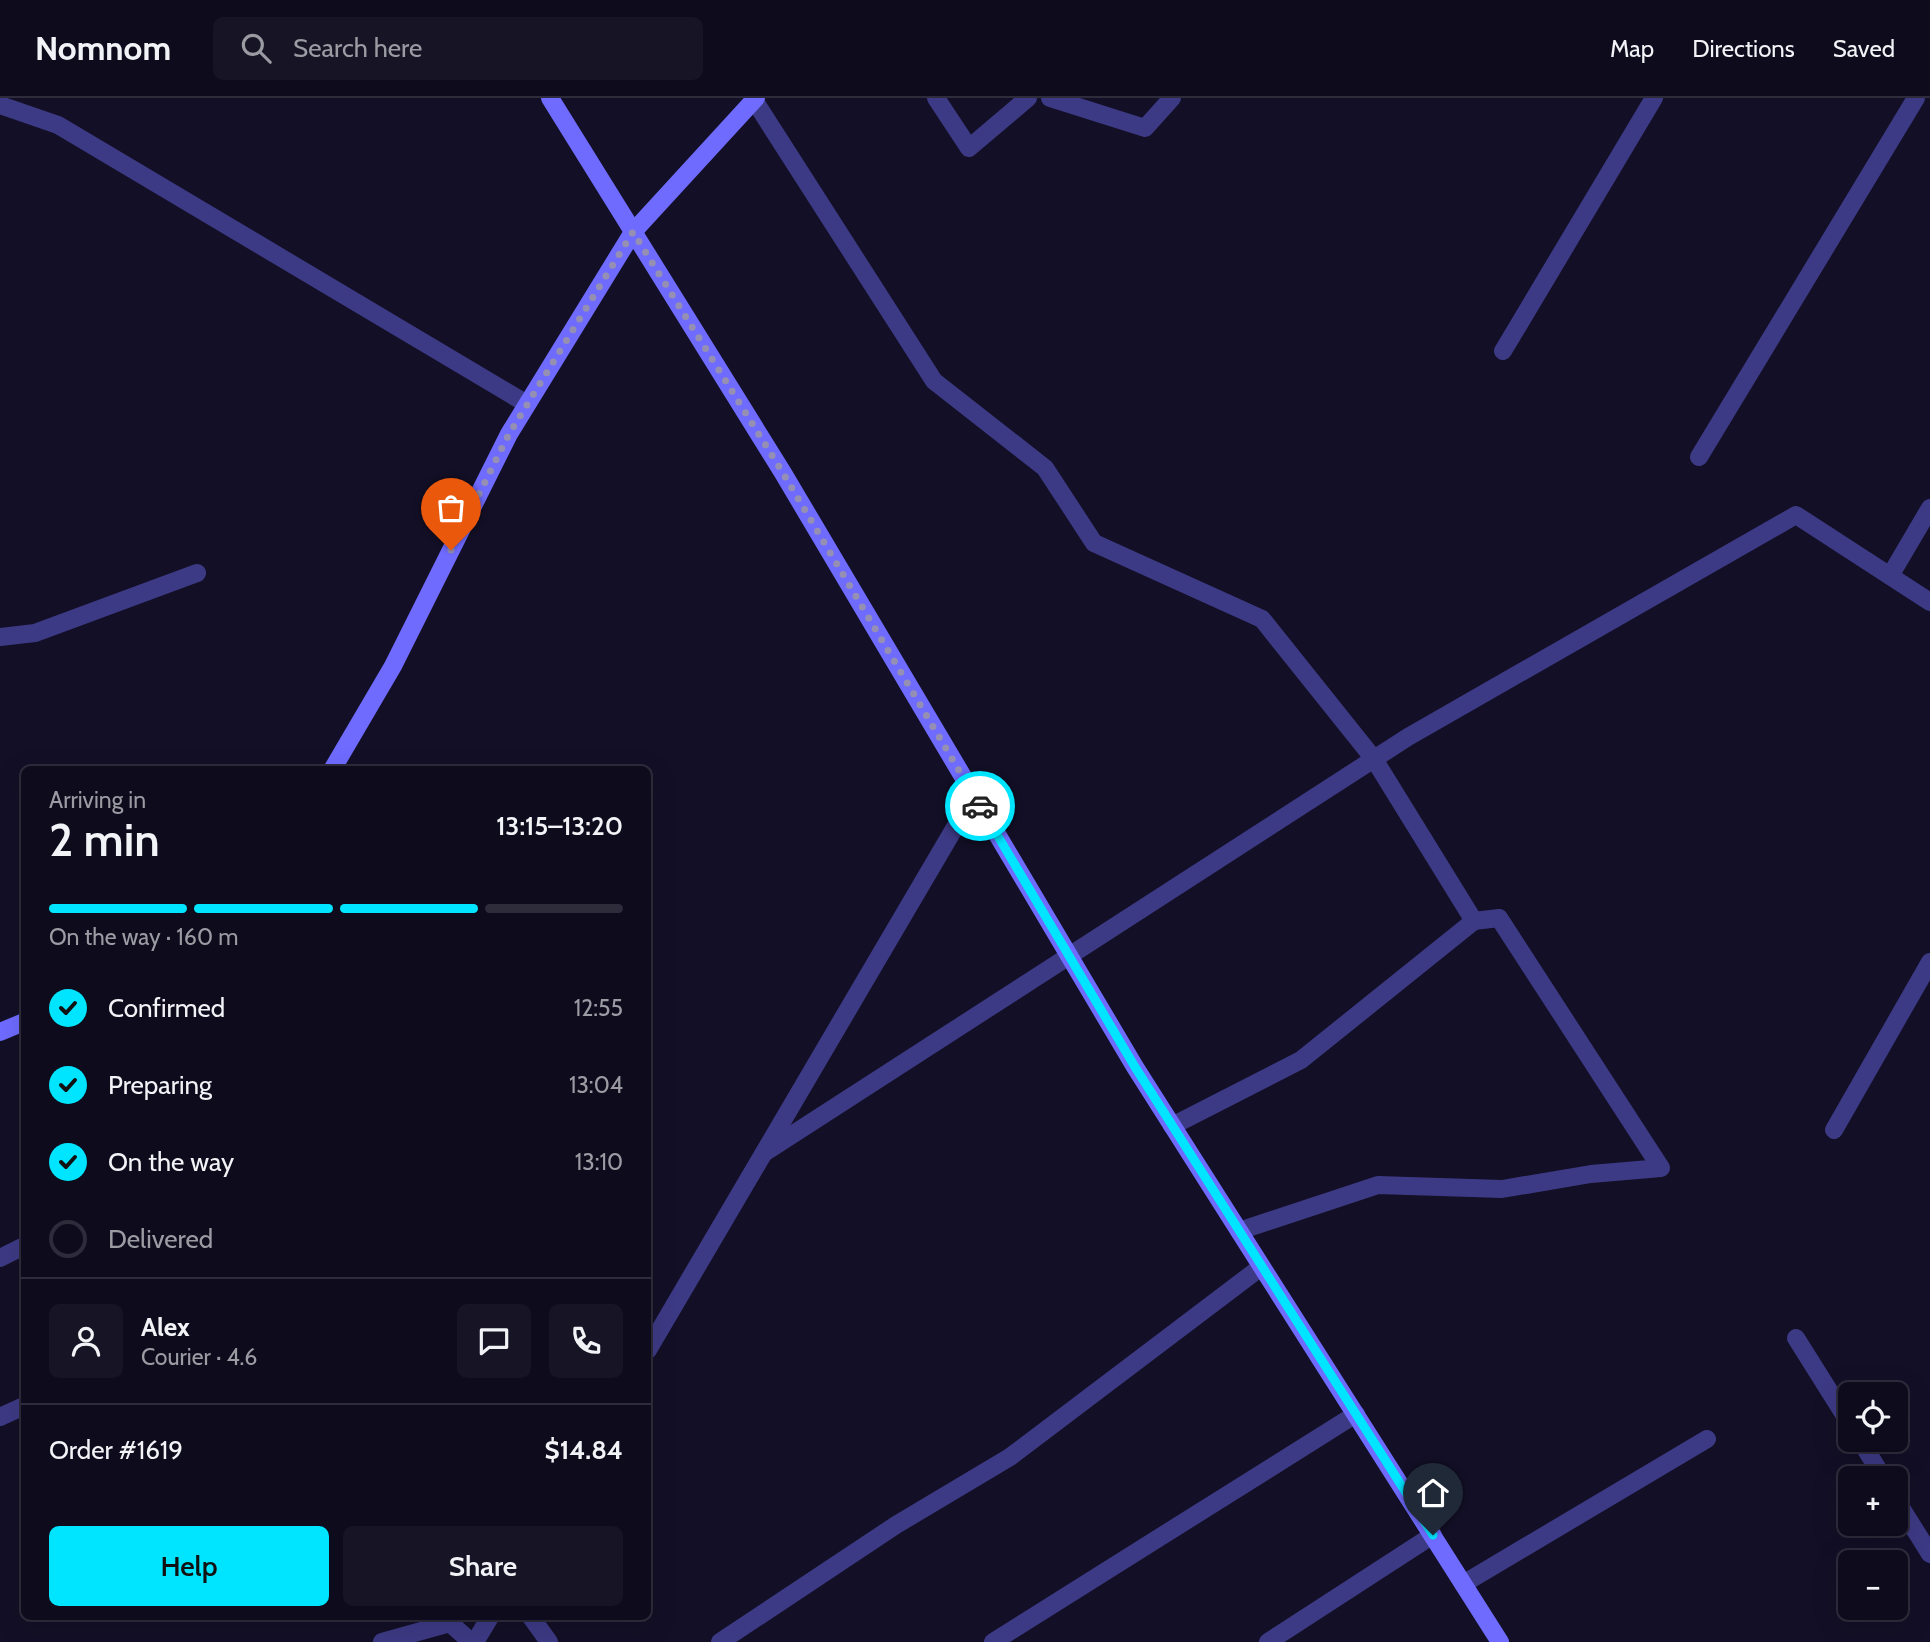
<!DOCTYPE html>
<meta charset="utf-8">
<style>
body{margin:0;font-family:Cabin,sans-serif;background:#171425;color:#f1f3f6;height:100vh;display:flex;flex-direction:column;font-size:26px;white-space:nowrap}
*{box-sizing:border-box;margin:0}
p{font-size:23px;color:#9b9ba3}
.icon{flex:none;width:38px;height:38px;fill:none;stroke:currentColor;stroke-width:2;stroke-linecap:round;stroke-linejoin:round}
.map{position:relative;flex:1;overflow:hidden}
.panel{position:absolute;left:21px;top:668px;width:630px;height:854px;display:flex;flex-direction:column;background:#0e0b1c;border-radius:10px;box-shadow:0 7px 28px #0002,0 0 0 2px #2e2b3b}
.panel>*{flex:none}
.fabs{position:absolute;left:1838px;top:1284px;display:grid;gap:14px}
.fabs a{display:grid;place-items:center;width:70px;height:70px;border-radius:10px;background:#0e0b1c;box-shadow:0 7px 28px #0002,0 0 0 2px #2e2b3b;font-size:35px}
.pin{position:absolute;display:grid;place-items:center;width:60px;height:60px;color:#fff;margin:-72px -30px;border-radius:50% 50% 50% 0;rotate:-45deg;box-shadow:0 0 7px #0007}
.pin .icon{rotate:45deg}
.courier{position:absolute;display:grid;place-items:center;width:70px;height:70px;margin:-35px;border:5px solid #00e5ff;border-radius:50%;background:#fff;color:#222;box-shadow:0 2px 9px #0007}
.summary em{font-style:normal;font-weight:600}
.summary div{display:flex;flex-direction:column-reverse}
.summary{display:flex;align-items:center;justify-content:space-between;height:119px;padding:0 28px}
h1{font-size:46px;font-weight:600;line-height:52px}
.bar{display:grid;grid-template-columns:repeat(4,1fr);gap:10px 7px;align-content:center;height:84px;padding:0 28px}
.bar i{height:9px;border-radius:5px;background:#2e2b3b}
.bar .current{background:#00e5ff}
.bar p{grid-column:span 4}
.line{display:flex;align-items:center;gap:18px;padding:0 28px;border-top:2px solid #2e2b3b}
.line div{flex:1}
.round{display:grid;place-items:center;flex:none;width:74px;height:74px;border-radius:10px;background:#171425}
ol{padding:0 28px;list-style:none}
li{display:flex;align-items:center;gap:21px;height:77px}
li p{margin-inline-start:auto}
li .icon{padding:7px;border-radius:50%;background:#00e5ff;color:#111;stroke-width:4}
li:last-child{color:#9b9ba3}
li i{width:38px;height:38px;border:4px solid #2e2b3b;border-radius:50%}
.primary-button{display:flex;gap:14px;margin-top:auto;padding:14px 28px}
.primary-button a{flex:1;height:80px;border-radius:10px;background:#00e5ff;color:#111;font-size:28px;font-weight:600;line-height:80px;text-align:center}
.primary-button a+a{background:#171425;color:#f1f3f6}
header{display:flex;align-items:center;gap:42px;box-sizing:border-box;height:98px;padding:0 35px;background:#0e0b1c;border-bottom:2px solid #2e2b3b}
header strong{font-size:33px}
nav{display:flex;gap:38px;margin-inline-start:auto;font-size:24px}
.search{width:490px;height:63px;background:#171425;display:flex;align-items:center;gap:18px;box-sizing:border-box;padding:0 24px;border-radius:10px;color:#9b9ba3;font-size:26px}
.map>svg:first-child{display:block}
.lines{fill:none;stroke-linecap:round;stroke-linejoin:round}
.street{stroke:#3d3a85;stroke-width:18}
.secondary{stroke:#6f6bff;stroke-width:18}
.done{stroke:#948fb3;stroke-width:7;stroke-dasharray:0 12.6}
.route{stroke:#00e5ff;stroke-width:9}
</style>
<header>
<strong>Nomnom</strong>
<div class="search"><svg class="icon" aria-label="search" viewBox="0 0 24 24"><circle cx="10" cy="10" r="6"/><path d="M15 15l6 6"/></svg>Search here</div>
<nav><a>Map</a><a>Directions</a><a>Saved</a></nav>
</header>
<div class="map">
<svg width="1930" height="1544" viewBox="0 0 1930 1544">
<rect width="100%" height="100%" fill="#130f26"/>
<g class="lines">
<!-- street -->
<g class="street">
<polyline points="936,0 969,50 1028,0"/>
<polyline points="1050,0 1145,30 1172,0"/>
<polyline points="754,2 934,283 1045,370 1094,445 1262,521 1374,661 1474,823 1301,962 1172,1028"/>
<polyline points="0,7 58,27 527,306"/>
<polyline points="1503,253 1654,0"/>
<polyline points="1699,359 1916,0"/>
<polyline points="1890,478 1930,410"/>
<polyline points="0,539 35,535 197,475"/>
<polyline points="1834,1032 1930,864"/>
<polyline points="764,1055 1408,639 1796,417 1930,504"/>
<polyline points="1239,1133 1378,1087 1502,1091 1591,1076 1661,1070 1499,820 1474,823"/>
<polyline points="0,1160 24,1148"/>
<polyline points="1796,1240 1850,1326"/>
<polyline points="648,1252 974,697"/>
<polyline points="0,1319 24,1308"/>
<polyline points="1860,1342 1884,1381"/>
<polyline points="1895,1400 1930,1456"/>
<polyline points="1463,1486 1707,1341"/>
<polyline points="531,1519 549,1544"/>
<polyline points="382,1544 450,1525 471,1544"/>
<polyline points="475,1544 490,1519"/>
<polyline points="720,1544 896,1427 1010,1359 1261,1169"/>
<polyline points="993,1544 1356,1316"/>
<polyline points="1268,1544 1433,1437"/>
</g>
<!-- secondary -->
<g class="secondary">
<polyline points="550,0 783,375 1135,969 1500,1544"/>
<polyline points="332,672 393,568 509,336 633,134 756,0"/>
<polyline points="0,934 24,924"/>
</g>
</g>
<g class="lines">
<!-- done -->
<polyline class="done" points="451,452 509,336 633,134 783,375 980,708"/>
<!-- route -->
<polyline class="route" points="980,708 1135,969 1433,1437"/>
</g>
</svg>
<div class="fabs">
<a><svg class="icon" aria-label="locate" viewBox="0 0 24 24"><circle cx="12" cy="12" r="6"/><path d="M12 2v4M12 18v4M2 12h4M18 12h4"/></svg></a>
<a>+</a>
<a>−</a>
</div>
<div class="pin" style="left:451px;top:452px;background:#ea580c"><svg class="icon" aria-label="bag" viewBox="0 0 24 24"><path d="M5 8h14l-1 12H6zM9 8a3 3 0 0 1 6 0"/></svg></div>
<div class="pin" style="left:1433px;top:1437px;background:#1f2937"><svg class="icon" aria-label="home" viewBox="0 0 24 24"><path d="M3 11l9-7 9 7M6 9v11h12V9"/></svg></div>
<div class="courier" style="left:980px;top:708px"><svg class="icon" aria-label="car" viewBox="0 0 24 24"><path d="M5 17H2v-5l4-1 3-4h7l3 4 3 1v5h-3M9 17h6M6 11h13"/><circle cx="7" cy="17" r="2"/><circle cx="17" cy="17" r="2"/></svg></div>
<section class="panel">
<div class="summary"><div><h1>2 min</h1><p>Arriving in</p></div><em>13:15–13:20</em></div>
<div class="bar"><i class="current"></i><i class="current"></i><i class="current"></i><i></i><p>On the way · 160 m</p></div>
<ol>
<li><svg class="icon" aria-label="check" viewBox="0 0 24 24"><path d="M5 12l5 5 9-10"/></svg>Confirmed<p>12:55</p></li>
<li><svg class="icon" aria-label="check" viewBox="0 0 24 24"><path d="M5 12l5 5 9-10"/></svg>Preparing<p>13:04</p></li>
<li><svg class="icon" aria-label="check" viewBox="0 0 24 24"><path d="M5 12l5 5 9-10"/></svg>On the way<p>13:10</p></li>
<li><i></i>Delivered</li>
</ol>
<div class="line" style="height:126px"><a class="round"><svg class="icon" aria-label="person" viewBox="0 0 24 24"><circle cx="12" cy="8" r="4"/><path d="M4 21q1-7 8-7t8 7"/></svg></a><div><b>Alex</b><p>Courier · 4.6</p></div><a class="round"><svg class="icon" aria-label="chat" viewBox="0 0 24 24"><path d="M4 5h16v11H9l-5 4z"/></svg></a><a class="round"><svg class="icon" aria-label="phone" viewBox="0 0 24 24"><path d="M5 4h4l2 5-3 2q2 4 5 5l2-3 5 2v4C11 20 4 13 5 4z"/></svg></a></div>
<div class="line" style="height:91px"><div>Order #1619</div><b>$14.84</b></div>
<div class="primary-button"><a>Help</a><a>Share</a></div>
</section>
</div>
